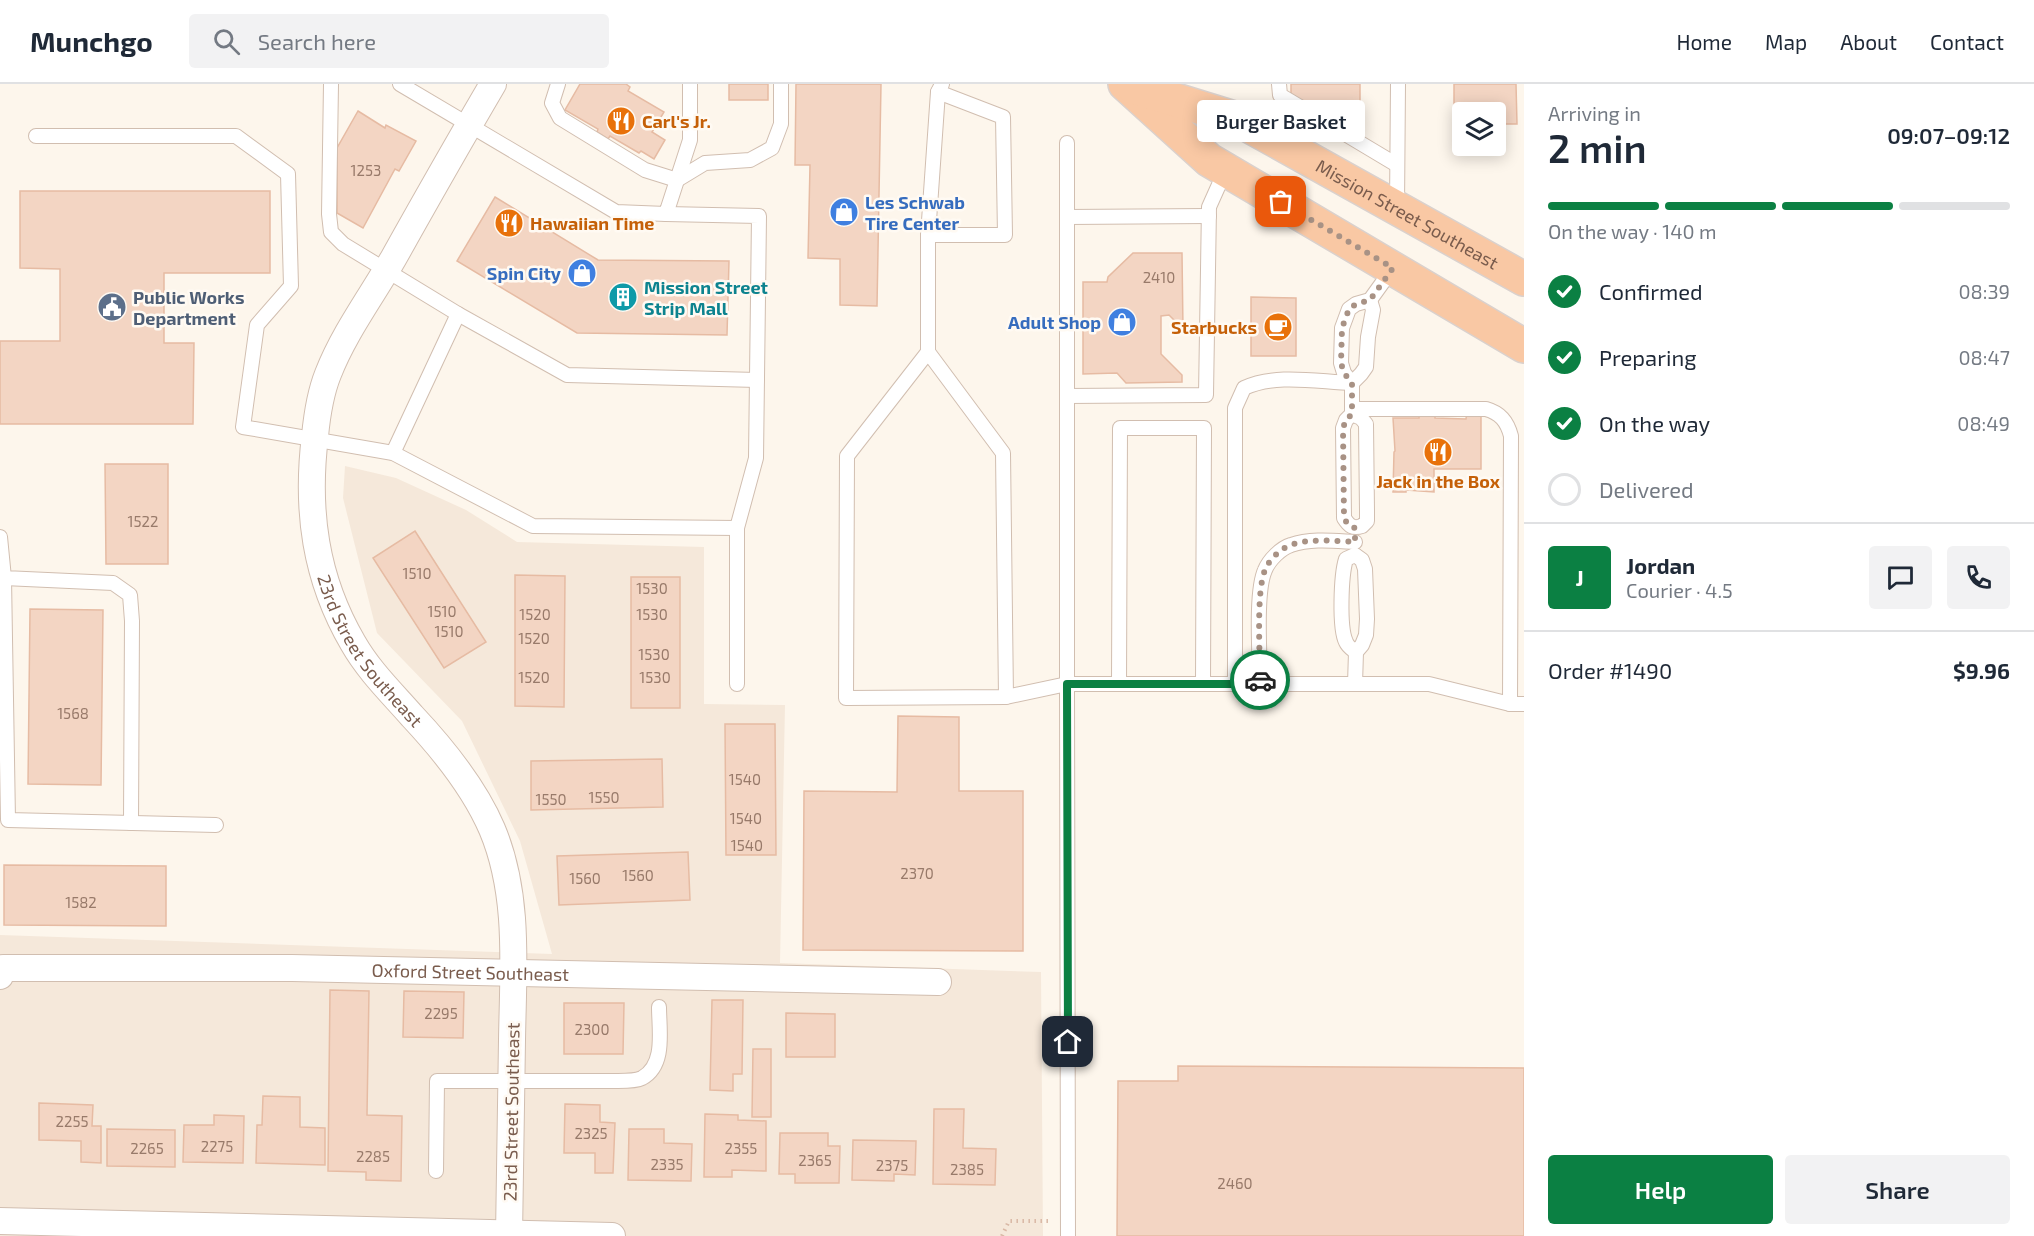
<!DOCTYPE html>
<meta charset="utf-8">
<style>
body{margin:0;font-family:"Exo 2",sans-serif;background:#f2f2f3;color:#1f2937;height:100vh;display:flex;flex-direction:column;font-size:22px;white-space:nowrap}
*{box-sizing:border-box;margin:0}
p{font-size:20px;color:#747a83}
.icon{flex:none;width:33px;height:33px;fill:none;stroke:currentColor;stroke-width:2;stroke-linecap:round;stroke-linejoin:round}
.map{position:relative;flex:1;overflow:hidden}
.side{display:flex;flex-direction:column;background:#fff;width:510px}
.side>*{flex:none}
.buttons{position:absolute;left:1452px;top:18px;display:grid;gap:12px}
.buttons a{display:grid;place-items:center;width:54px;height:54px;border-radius:6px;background:#fff;box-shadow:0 3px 15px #0003;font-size:30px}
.pin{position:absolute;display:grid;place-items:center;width:51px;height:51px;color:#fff;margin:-26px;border-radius:12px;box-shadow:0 3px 9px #0006}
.courier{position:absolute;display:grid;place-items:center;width:60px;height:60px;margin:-30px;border:4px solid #0b8043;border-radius:50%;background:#fff;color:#222;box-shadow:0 2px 8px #0007}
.bubble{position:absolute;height:42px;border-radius:6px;background:#fff;box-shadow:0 3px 15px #0003;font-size:20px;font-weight:600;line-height:42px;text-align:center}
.summary em{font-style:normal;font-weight:600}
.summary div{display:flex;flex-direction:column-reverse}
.summary{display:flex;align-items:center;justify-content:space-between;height:102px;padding:0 24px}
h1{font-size:39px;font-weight:600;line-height:45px}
.bar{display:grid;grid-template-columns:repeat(4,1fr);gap:9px 6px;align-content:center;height:72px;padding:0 24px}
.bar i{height:8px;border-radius:4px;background:#e0e1e3}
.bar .on{background:#0b8043}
.bar p{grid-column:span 4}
.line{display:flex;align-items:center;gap:15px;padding:0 24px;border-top:2px solid #e0e1e3}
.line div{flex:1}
.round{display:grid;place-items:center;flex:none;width:63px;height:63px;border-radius:6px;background:#f2f2f3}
ol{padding:0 24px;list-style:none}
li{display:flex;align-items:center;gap:18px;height:66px}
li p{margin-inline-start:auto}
li .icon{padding:6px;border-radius:50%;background:#0b8043;color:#fff;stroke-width:4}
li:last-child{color:#747a83}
li i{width:33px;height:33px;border:3px solid #e0e1e3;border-radius:50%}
.primary-button{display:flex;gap:12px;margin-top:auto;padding:12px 24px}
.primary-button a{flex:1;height:69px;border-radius:6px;background:#0b8043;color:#fff;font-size:24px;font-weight:600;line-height:69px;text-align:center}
.primary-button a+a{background:#f2f2f3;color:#1f2937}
header{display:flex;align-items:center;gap:36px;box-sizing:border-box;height:84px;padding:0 30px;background:#fff;border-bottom:2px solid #e0e1e3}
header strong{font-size:28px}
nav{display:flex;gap:33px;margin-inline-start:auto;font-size:21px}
.search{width:420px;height:54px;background:#f2f2f3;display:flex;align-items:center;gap:15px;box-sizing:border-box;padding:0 21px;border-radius:6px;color:#747a83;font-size:22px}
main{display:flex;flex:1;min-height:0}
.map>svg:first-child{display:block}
.residential{fill:#f5e8da}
.building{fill:#f3d5c3;stroke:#e6bba3;stroke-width:1.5}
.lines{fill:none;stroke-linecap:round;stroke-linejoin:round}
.service-casing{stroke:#d1beb0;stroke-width:16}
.minor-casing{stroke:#d1beb0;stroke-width:28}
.trunk-casing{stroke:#dad1cd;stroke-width:36}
.path{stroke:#d9b8a5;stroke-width:4;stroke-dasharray:1.5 4.5;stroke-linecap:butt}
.service{stroke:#fff;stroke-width:14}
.minor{stroke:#fff;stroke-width:26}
.trunk{stroke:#f9c8a4;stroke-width:33}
.done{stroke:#a89285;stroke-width:6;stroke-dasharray:0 10.8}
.route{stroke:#0b8043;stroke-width:8}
.labels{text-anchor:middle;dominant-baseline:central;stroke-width:5;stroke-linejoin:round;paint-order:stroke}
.number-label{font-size:15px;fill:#987a6a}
.food-label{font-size:18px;font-weight:bold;fill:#c56008;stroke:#fffaf3;text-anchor:start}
.shop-label{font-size:18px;font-weight:bold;fill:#366cbe;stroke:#fffaf3;text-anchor:end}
.street-label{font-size:18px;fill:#7a5c4d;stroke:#fffaf3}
.culture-label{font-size:18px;font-weight:bold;fill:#0d838f;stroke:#fffaf3;text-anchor:start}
.service-label{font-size:18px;font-weight:bold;fill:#4e5e75;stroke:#fffaf3;text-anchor:start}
</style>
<header>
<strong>Munchgo</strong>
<div class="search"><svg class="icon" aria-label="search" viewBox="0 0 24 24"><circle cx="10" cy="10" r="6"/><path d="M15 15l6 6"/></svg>Search here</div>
<nav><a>Home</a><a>Map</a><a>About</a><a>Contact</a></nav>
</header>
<main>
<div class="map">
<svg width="1524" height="1152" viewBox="0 0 1524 1152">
<rect width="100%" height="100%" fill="#fdf6ec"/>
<!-- residential -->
<polygon class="residential" points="345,382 396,394 466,426 517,458 704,463 704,620 785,621 780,879 1041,888 1043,1152 0,1152 0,851 552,870 520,757 462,637 377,549 343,414"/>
<!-- building -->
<g class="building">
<polygon points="580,0 626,0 630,3 628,7 664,28 652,48 665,56 654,75 641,67 639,69 610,52 608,55 597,48 598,45 565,26"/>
<rect x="729" y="0" width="39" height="16"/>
<polygon points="796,0 881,0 877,222 840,221 840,175 808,174 810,81 795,81"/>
<polygon points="1291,0 1360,0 1360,17 1345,43 1291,10"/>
<polygon points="1454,0 1516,0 1517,40 1496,40 1496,28 1462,28 1462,40 1454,40"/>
<polygon points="358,27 385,44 386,41 416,57 399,87 395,85 363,144 337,129 337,64"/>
<polygon points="20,107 270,107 270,189 164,189 164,259 194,259 193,340 0,340 0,257 60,257 60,185 20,184"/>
<polygon points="495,113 598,176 729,177 727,251 577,249 457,177"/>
<polygon points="1133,169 1182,169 1183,245 1169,231 1161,232 1161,270 1182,291 1182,298 1126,299 1117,289 1083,290 1083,198 1107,198 1108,193"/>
<polygon points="1251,213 1296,214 1296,272 1251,272"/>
<polygon points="1481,327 1481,385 1434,385 1434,408 1406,406 1406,408 1393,408 1394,368 1395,367 1393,334 1419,334 1419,328 1435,328 1435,334 1466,335 1467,328"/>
<polygon points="105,380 168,380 168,480 106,480"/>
<polygon points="415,447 486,558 444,584 373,474"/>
<polygon points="515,491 565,492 564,623 515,622"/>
<rect x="631" y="493" width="49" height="131"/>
<polygon points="30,525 103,526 101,701 28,700"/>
<polygon points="898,632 959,633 959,707 1023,707 1023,867 803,866 804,707 897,708"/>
<polygon points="725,640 775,640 776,771 726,771"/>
<polygon points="662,675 663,723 531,726 531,677"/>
<polygon points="688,768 690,816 559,821 557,772"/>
<polygon points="4,781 166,782 166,842 4,841"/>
<polygon points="330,906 369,907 367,1031 402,1032 401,1097 366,1096 366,1088 328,1087"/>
<polygon points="404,907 464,908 463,954 403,953"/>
<polygon points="712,916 743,916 742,990 733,990 733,1007 710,1006"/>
<polygon points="564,919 624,919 623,970 564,970"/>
<polygon points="786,929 835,930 835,973 786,973"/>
<polygon points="753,965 771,965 771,1033 752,1033"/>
<polygon points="1178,982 1524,984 1524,1152 1117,1152 1118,997 1178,997"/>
<polygon points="263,1012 300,1013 300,1043 325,1044 325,1081 256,1079 257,1041 262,1041"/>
<polygon points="39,1019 93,1021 92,1042 101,1042 101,1079 81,1078 81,1057 39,1056"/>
<polygon points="565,1020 600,1021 600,1038 615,1039 613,1089 595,1089 595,1069 564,1069"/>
<polygon points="934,1025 964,1025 963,1064 996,1065 995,1101 933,1100"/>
<polygon points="705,1030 738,1031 738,1036 766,1037 766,1087 732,1086 732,1093 704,1093"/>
<polygon points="214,1031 244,1032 243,1079 183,1078 184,1041 214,1041"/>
<polygon points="107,1045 175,1046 175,1083 107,1082"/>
<polygon points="629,1045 664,1045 664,1059 692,1060 691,1097 628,1096"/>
<polygon points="780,1049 828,1049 828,1062 840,1062 839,1099 795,1099 795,1090 779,1090"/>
<polygon points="853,1056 916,1057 915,1091 894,1090 894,1097 852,1096"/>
</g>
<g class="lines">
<!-- service casing -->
<g class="service-casing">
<g id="service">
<polyline points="331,0 329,130 331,148 343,160 458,230 567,291 757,296"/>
<polyline points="400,0 616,128 666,130 690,56 690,0"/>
<polyline points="558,0 552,19 560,34 645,86 677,96 705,79 750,76 772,64 781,40 781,0"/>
<polyline points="1279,0 1280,11 1397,81"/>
<polyline points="36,52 236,52 288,90 291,202 257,241 243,343 393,369 533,442 737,444 756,374 759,132 666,130"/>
<polyline points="1397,123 1398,0"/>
<polyline points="1067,133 1209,132"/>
<polyline points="928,151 1005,151 1003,33 938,8"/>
<polyline points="928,268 847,372 846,614 1006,613 1003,369 928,268 928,151 938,8 942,0"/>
<polyline points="1067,312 1206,311 1209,123 1226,85"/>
<path d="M 1352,325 L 1486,325 C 1500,329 1507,337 1511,352 L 1510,620"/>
<path d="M 1352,330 L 1361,334 L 1366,340 L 1367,427 L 1367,437 L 1362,442 C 1353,445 1349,442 1344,434 L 1343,344 L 1346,336 L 1352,330 L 1352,299 L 1344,289 L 1341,279 L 1342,244 L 1349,225 L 1356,220 L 1370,216 L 1393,184"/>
<polyline points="393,369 458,230"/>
<polyline points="737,444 737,600"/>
<polyline points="0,453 4,494 113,499 130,511 132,537 131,739"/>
<polyline points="1355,471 1362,476 1365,485 1367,535 1366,551 1362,561 1356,568 1355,600"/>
<path d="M 1355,471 L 1346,475 C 1341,491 1339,544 1346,558 C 1348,563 1352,565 1356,568"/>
<polyline points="0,494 4,494 8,736 216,741"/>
<polyline points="1119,600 1120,344 1204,344 1203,600"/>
<path d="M 1235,600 L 1235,324 L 1244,304 C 1276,289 1318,298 1352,299 L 1361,290 L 1366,283 L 1368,253 L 1373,226 L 1370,216"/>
<path d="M 1260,600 C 1260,573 1255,508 1265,486 C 1269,476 1281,464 1291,461 C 1311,454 1335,457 1355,458"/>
<polyline points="1006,613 1067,600 1067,59"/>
<path d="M 436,1087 L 437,997 L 618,997 C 625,997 636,997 642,994 C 666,981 659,946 659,923"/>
<polyline points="1068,1152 1067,600 1429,600 1510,620 1524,620"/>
</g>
</g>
<!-- minor casing -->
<g class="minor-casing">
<g id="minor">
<path id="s1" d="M 493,0 C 459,58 426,116 393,175 C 371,213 344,249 328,290 C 320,310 317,331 315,352 C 306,426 315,494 353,559 C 369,587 391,608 412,632 C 443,665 474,703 492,745 C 520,811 513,886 512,956 C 511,1022 510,1087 509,1152"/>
<path id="s2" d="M 0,892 L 3,884 L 292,884 L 938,898"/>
<polyline points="0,1137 612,1152"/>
</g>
</g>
<!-- trunk casing -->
<g class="trunk-casing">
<g id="trunk">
<polyline points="1125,0 1209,76 1524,262"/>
<path id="s3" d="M 1134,3 L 1237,35 L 1524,195"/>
</g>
</g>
<!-- path -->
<polyline class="path" points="1002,1152 1009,1137 1049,1137"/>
<!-- service -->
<use href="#service" class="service"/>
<!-- minor -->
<use href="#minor" class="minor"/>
<!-- trunk -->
<use href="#trunk" class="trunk"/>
</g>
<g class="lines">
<!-- done -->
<path class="done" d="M 1260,596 C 1260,569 1256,508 1265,486 C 1269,476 1281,464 1291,461 C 1310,454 1335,457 1355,458 L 1355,444 L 1348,441 L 1344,434 L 1343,344 L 1346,336 L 1352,330 L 1352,299 L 1344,289 L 1341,279 L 1342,244 L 1349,225 L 1356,220 L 1370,216 L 1393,184 L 1281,118"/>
<!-- route -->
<polyline class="route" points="1068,958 1067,600 1260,600 1260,596"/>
</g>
<!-- icons -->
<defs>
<g id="restaurant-disc" transform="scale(1.5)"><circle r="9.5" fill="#e8710a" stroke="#fffaf3"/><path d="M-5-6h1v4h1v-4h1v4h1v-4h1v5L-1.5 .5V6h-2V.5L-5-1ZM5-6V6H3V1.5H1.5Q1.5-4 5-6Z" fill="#fff"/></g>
<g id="shop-disc" transform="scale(1.5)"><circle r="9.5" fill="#3f7fe0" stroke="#fffaf3"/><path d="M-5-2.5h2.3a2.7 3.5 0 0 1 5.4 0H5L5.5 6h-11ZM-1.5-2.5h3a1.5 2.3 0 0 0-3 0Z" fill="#fff"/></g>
<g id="building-disc" transform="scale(1.5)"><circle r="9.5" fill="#0f9aa8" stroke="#fffaf3"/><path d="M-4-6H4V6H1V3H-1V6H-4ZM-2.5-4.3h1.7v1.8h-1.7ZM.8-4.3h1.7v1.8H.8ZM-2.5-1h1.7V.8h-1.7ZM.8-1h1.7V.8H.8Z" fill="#fff"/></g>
<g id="civic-disc" transform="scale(1.5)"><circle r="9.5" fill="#5c6f8a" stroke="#fffaf3"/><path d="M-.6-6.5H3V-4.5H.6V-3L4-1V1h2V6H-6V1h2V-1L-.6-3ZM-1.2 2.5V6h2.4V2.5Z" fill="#fff"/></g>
<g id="cafe-disc" transform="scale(1.5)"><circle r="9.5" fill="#e8710a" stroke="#fffaf3"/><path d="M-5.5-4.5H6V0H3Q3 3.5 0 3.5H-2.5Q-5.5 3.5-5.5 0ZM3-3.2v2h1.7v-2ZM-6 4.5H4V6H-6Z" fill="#fff"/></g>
</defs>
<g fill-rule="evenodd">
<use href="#restaurant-disc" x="621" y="37"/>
<use href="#shop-disc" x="844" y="128"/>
<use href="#restaurant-disc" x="509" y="139"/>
<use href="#shop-disc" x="582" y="189"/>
<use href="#building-disc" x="623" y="213"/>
<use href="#civic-disc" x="112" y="223"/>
<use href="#shop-disc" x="1122" y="238"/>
<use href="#cafe-disc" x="1278" y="243"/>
<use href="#restaurant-disc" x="1438" y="368"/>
</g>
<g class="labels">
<!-- number labels -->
<g class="number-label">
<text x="366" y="86">1253</text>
<text x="1159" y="193">2410</text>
<text x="143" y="437">1522</text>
<text x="417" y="489">1510</text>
<text x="652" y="504">1530</text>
<text x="442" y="527">1510</text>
<text x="535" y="530">1520</text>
<text x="652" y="530">1530</text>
<text x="449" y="547">1510</text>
<text x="534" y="554">1520</text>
<text x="654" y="570">1530</text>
<text x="534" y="593">1520</text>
<text x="655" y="593">1530</text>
<text x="73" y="629">1568</text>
<text x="745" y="695">1540</text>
<text x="604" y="713">1550</text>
<text x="551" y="715">1550</text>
<text x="746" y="734">1540</text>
<text x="747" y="761">1540</text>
<text x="917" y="789">2370</text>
<text x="638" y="791">1560</text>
<text x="585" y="794">1560</text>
<text x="81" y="818">1582</text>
<text x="441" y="929">2295</text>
<text x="592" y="945">2300</text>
<text x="72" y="1037">2255</text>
<text x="591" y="1049">2325</text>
<text x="217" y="1062">2275</text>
<text x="147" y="1064">2265</text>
<text x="741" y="1064">2355</text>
<text x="373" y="1072">2285</text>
<text x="815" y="1076">2365</text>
<text x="667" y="1080">2335</text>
<text x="892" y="1081">2375</text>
<text x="967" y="1085">2385</text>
<text x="1235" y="1099">2460</text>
</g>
<!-- food labels -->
<g class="food-label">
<text x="642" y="37">Carl's Jr.</text>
<text x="530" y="139">Hawaiian Time</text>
<text x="1257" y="243" text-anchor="end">Starbucks</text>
<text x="1438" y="397" text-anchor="middle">Jack in the Box</text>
</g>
<!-- shop labels -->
<g class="shop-label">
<text x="865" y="118" text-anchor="start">Les Schwab<tspan x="865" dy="21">Tire Center</tspan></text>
<text x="561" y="189">Spin City</text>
<text x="1101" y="238">Adult Shop</text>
</g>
<!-- street labels -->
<g class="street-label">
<text stroke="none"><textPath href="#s3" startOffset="303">Mission Street Southeast</textPath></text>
<text stroke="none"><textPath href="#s1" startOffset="627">23rd Street Southeast</textPath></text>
<text stroke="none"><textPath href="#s2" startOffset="476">Oxford Street Southeast</textPath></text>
<text transform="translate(511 1028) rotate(-89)">23rd Street Southeast</text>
</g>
<!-- culture labels -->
<g class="culture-label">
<text x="644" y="203">Mission Street<tspan x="644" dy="21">Strip Mall</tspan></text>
</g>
<!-- service labels -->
<g class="service-label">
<text x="133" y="213">Public Works<tspan x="133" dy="21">Department</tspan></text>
</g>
</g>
</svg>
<div class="buttons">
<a><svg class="icon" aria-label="layers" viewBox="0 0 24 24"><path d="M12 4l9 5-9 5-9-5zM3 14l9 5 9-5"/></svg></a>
</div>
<div class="pin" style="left:1281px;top:118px;background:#ea580c"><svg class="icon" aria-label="bag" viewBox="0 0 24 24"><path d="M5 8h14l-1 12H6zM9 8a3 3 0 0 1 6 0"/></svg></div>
<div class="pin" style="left:1068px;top:958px;background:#1f2937"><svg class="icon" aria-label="home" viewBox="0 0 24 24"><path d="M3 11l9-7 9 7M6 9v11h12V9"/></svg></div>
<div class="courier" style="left:1260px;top:596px"><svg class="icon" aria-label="car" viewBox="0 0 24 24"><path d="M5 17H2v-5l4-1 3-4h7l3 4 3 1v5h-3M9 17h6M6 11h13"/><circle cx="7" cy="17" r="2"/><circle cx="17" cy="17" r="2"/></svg></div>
<div class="bubble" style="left:1197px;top:16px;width:168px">Burger Basket</div>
</div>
<section class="side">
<div class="summary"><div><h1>2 min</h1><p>Arriving in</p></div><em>09:07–09:12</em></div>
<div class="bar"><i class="on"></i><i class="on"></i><i class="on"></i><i></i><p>On the way · 140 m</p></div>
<ol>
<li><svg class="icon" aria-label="check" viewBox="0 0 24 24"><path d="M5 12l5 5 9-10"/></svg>Confirmed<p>08:39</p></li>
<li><svg class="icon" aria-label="check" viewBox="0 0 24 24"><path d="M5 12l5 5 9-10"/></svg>Preparing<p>08:47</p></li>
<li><svg class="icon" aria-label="check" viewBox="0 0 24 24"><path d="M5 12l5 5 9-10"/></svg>On the way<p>08:49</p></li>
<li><i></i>Delivered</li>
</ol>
<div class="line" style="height:108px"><b class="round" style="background:#0b8043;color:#fff">J</b><div><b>Jordan</b><p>Courier · 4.5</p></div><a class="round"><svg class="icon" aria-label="chat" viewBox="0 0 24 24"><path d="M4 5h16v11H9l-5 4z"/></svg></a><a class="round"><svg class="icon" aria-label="phone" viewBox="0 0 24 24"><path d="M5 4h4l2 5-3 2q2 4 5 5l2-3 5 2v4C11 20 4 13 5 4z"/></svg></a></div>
<div class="line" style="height:78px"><div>Order #1490</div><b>$9.96</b></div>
<div class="primary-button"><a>Help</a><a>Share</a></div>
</section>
</main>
